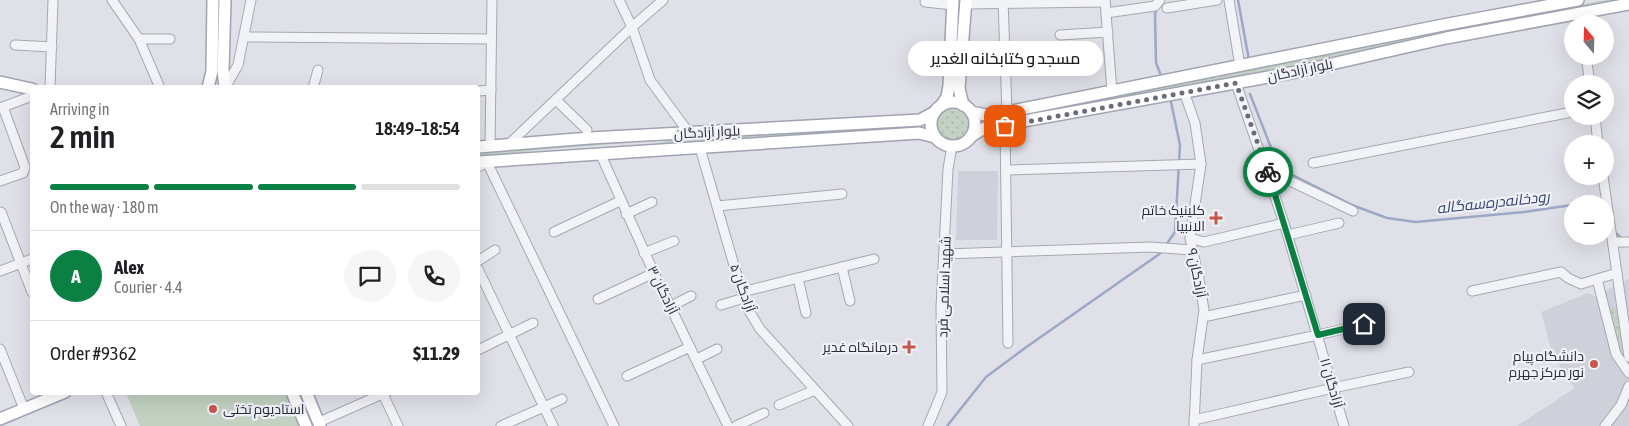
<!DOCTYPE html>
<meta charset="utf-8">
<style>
body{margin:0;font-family:"Asap Condensed",Cairo,sans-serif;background:#f6f6f6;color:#202124;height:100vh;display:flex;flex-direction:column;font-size:19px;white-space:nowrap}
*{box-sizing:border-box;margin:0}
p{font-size:16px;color:#757577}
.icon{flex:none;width:28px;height:28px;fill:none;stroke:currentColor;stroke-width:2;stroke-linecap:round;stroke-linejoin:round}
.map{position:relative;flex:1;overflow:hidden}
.drawer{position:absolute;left:30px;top:85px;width:450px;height:310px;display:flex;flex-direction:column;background:#fff;border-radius:5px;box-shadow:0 5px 20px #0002}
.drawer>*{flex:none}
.needle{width:32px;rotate:341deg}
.tools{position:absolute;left:1564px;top:15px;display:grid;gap:10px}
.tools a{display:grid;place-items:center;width:50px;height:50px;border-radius:50%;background:#fff;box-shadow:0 5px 20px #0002;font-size:25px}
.pin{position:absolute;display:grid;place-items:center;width:42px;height:42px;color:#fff;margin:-21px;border-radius:10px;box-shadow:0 2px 8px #0006}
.courier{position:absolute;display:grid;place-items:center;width:50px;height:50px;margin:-25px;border:4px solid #0b8043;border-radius:50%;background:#fff;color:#222;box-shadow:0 1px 6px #0007}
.bubble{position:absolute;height:35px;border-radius:18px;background:#fff;box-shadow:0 5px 20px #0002;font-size:16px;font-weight:600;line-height:35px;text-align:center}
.summary em{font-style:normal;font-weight:600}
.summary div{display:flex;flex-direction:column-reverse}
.summary{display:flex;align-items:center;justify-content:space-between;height:85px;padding:0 20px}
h1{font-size:32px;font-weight:600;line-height:38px}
.bar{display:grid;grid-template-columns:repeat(4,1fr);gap:8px 5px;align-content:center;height:60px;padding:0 20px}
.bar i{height:6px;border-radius:4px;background:#e0e0e0}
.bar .selected{background:#0b8043}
.bar p{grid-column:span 4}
.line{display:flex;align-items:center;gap:12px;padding:0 20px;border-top:1px solid #e0e0e0}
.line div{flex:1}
.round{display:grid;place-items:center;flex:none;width:52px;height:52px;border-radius:26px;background:#f6f6f6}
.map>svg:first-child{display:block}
.built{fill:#ced0da}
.grass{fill:url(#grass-tufts)}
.park{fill:url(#park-dots)}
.garden{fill:#c2d1c2}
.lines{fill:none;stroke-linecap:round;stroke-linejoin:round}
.stream{stroke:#9da8c6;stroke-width:2.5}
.minor-casing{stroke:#a6a7b2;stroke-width:11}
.major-casing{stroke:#a0a3b3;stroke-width:14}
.minor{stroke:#f2f3f7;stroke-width:9}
.major{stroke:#fff;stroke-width:11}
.done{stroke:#6a6c7a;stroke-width:5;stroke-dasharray:0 9}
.route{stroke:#0b8043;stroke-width:6}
.poi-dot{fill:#c5574d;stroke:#eff1f6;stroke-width:2}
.labels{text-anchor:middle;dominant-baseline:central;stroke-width:4.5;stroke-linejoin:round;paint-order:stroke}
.street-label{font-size:14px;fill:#2a2d3e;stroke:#eff1f6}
.poi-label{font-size:14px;fill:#2a2d3e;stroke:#eff1f6;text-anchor:end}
.water-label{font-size:15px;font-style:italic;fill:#37436f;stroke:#eff1f6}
</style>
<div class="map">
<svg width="1629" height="426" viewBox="0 0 1629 426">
<defs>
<pattern id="grass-tufts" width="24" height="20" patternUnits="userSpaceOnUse" patternTransform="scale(1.25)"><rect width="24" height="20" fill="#c2d1c2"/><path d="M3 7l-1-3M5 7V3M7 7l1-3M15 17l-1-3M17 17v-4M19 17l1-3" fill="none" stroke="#a7b4a8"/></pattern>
<pattern id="park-dots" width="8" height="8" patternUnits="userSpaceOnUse" patternTransform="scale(1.25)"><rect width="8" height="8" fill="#c2d1c2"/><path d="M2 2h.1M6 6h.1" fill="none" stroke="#a7b4a8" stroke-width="1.8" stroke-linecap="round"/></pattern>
</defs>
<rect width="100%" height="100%" fill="#e0e1e8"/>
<!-- built -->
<g class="built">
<polygon points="958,171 998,171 997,240 956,240"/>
<polygon points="1629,279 1629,426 1517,426 1575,388 1565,376 1552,352 1541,312 1588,293 1595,296"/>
</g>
<!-- grass -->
<g class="grass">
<polygon points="1606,0 1625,0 1461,30 1459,26"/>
<polygon points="1435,31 1437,34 1241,76 986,123 986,118"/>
<polygon points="914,124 914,131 647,146 675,139"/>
<polygon points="604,141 626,143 538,150 478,158 478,153"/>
</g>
<!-- park -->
<g class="park">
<circle cx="952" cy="125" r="16"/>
<polygon points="1613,307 1616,310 1623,347 1623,351 1619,349 1610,311"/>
</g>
<!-- garden -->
<polygon class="garden" points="126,393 285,393 300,426 140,426"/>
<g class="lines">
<!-- stream -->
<g class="stream">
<polyline points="1238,0 1249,60"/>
<polyline points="1157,8 1155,14 1156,63 1162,78"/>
<polyline points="1250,94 1279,168 1352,205 1387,218 1416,222 1524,212 1572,205"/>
<polyline points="1579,204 1583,204"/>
<polyline points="1613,230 1623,240"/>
<polyline points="1166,245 1175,232 1180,145 1170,97"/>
<polyline points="947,426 986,377 1025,348 1158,255 1163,250"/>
</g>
<!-- minor casing -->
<g class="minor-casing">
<g id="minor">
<polyline points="112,0 139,39 160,88"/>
<polyline points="619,0 632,27 650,80 689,133"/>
<polyline points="1003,0 1007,112"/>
<polyline points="1105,0 1112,92"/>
<polyline points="1229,0 1240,66"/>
<polyline points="925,2 953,5"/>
<polyline points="965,4 1105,2"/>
<polyline points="1167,8 1217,0"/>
<polyline points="1106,13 1155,6 1160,0"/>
<polyline points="1580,13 1581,24"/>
<polyline points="1060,35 1108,32"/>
<polyline points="244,37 491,39"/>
<polyline points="139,39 170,39"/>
<polyline points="15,45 52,47"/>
<polyline points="1586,56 1590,84"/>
<polyline points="1236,83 1284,223 1344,426"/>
<polyline points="50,88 53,0"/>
<polyline points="225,88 238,65 251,0"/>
<polyline points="313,88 318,70"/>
<polyline points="478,91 491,90"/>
<polyline points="1184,92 1195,123 1201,164 1190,238 1199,279 1204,310 1197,360 1194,426"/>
<polyline points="556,100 587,130"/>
<polyline points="0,108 32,96"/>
<polyline points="1595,116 1598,144"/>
<polyline points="1005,125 1008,343"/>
<polyline points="509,144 632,27 663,0"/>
<polyline points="490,146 492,0"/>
<polyline points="700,148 738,279 748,309 760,329 848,426"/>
<polyline points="600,153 654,273 728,426"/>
<polyline points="1313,163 1572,112"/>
<polyline points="478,167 487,162 614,426"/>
<polyline points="1006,170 1201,164"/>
<polyline points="1267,170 1353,211"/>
<polyline points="1603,176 1629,357"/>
<polyline points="0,181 23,173 25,167 3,107"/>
<polyline points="717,206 842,194"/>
<polyline points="1,212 32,292"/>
<polyline points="626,214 652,202"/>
<polyline points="554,232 620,201"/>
<polyline points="1288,235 1339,223"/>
<polyline points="1190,238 1204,242 1284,223"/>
<polyline points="1613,242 1629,242"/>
<polyline points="644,253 674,241"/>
<polyline points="945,254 1150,247 1192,250"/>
<polyline points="478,261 495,250"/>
<polyline points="842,267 850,301"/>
<polyline points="478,269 553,426"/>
<polyline points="0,271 32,259"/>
<polyline points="798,278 806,313"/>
<polyline points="1597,279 1616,354 1629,373"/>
<polyline points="1472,291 1561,272 1568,278 1581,284 1617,273"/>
<polyline points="742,292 874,259"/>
<polyline points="598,299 654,273"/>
<polyline points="721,305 744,298"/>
<polyline points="671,306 691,296"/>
<polyline points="1203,317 1306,295"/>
<polyline points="0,349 24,409"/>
<polyline points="478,350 533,323"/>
<polyline points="697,359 717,349"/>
<polyline points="1197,360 1318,335 1364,324"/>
<polyline points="627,376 690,347"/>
<polyline points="106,392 121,426"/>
<polyline points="382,392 398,426"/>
<polyline points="779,405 815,390"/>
<polyline points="1194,420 1333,388 1409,372"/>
<polyline points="319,422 387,392"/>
<polyline points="501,426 562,399"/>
<polyline points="736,426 764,413"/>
<polyline points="928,426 942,392 941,308 948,169 952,146"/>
<polyline points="1605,426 1621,405 1629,386"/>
</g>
</g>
<!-- major casing -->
<g class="major-casing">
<g id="major">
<polyline points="225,0 223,70 225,88"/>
<polyline points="0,82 32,89"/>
<polyline points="208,88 212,71 213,0"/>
<circle cx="953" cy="124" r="22"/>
<polyline points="963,105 959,88 966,0"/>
<polyline points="941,106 947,97 949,86 953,0"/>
<polyline points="971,112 986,115 1007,112 1443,25 1578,0"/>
<polyline points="971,136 985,128 1296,72 1446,38 1629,4"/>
<polyline points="478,147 590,138 920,120 935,112"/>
<polyline points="478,162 919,133 935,137"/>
<polyline points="292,392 306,426"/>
<polyline points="306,392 320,426"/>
<polyline points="0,419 65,392"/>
</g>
</g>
<!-- minor -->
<use href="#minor" class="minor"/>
<!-- major -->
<use href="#major" class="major"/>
</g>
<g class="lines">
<!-- done -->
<polyline class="done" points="1005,126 1236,83 1268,172"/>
<!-- route -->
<polyline class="route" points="1268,172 1318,335 1364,324"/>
</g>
<!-- markers -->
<g class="poi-dot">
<path d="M1213.5 210.5h5v5h5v5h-5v5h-5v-5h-5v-5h5z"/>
<path d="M906.5 339.5h5v5h5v5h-5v5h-5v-5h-5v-5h5z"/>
<circle cx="1594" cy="364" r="5"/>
<circle cx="213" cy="409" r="5"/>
</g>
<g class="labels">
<!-- street labels -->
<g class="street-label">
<text transform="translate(1300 70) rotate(-12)">بلوار آزادگان</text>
<text transform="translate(707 132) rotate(-3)">بلوار آزادگان</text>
<text transform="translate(1197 273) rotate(79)">آزادگان ۹</text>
<text transform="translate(944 287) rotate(-88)">شهید اسلامی فرد</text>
<text transform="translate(743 288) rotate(70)">آزادگان ۵</text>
<text transform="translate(663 290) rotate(64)">آزادگان ۳</text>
<text transform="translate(1332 383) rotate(74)">آزادگان ۱۱</text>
</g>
<!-- poi labels -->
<g class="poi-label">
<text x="1205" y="210">کلینیک خاتم<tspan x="1205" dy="16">الانبیا</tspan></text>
<text x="898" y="347">درمانگاه غدیر</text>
<text x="1584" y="356">دانشگاه پیام<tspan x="1584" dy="16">نور مرکز جهرم</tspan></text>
<text x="223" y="409" text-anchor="start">استادیوم تختی</text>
</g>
<!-- water labels -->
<g class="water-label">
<text transform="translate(1493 202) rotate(-6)">رودخانه‌دره‌سه‌گاله</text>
</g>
</g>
</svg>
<div class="tools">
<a><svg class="needle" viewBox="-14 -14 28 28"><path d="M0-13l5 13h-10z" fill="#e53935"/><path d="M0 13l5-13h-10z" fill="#757577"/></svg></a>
<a><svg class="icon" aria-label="layers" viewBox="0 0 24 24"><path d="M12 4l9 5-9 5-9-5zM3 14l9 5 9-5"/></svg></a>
<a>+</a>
<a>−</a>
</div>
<div class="pin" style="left:1005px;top:126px;background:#ea580c"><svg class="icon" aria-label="bag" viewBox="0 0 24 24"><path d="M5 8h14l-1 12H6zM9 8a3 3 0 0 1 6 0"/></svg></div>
<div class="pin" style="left:1364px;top:324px;background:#1f2937"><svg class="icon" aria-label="home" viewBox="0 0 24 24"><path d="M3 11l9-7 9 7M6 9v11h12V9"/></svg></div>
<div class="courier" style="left:1268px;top:172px"><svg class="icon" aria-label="bike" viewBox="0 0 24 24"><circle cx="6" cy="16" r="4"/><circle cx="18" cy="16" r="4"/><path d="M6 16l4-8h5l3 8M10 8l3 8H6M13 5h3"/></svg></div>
<div class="bubble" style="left:908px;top:41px;width:195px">مسجد و کتابخانه الغدیر</div>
<section class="drawer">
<div class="summary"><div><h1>2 min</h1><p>Arriving in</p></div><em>18:49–18:54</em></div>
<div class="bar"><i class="selected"></i><i class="selected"></i><i class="selected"></i><i></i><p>On the way · 180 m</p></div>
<div class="line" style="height:90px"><b class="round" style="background:#0b8043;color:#fff">A</b><div><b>Alex</b><p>Courier · 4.4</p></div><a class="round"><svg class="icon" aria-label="chat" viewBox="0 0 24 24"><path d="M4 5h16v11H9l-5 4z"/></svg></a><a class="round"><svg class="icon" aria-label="phone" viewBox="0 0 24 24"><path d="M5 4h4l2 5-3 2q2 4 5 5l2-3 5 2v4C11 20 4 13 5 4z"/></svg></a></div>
<div class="line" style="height:65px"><div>Order #9362</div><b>$11.29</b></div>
</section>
</div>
